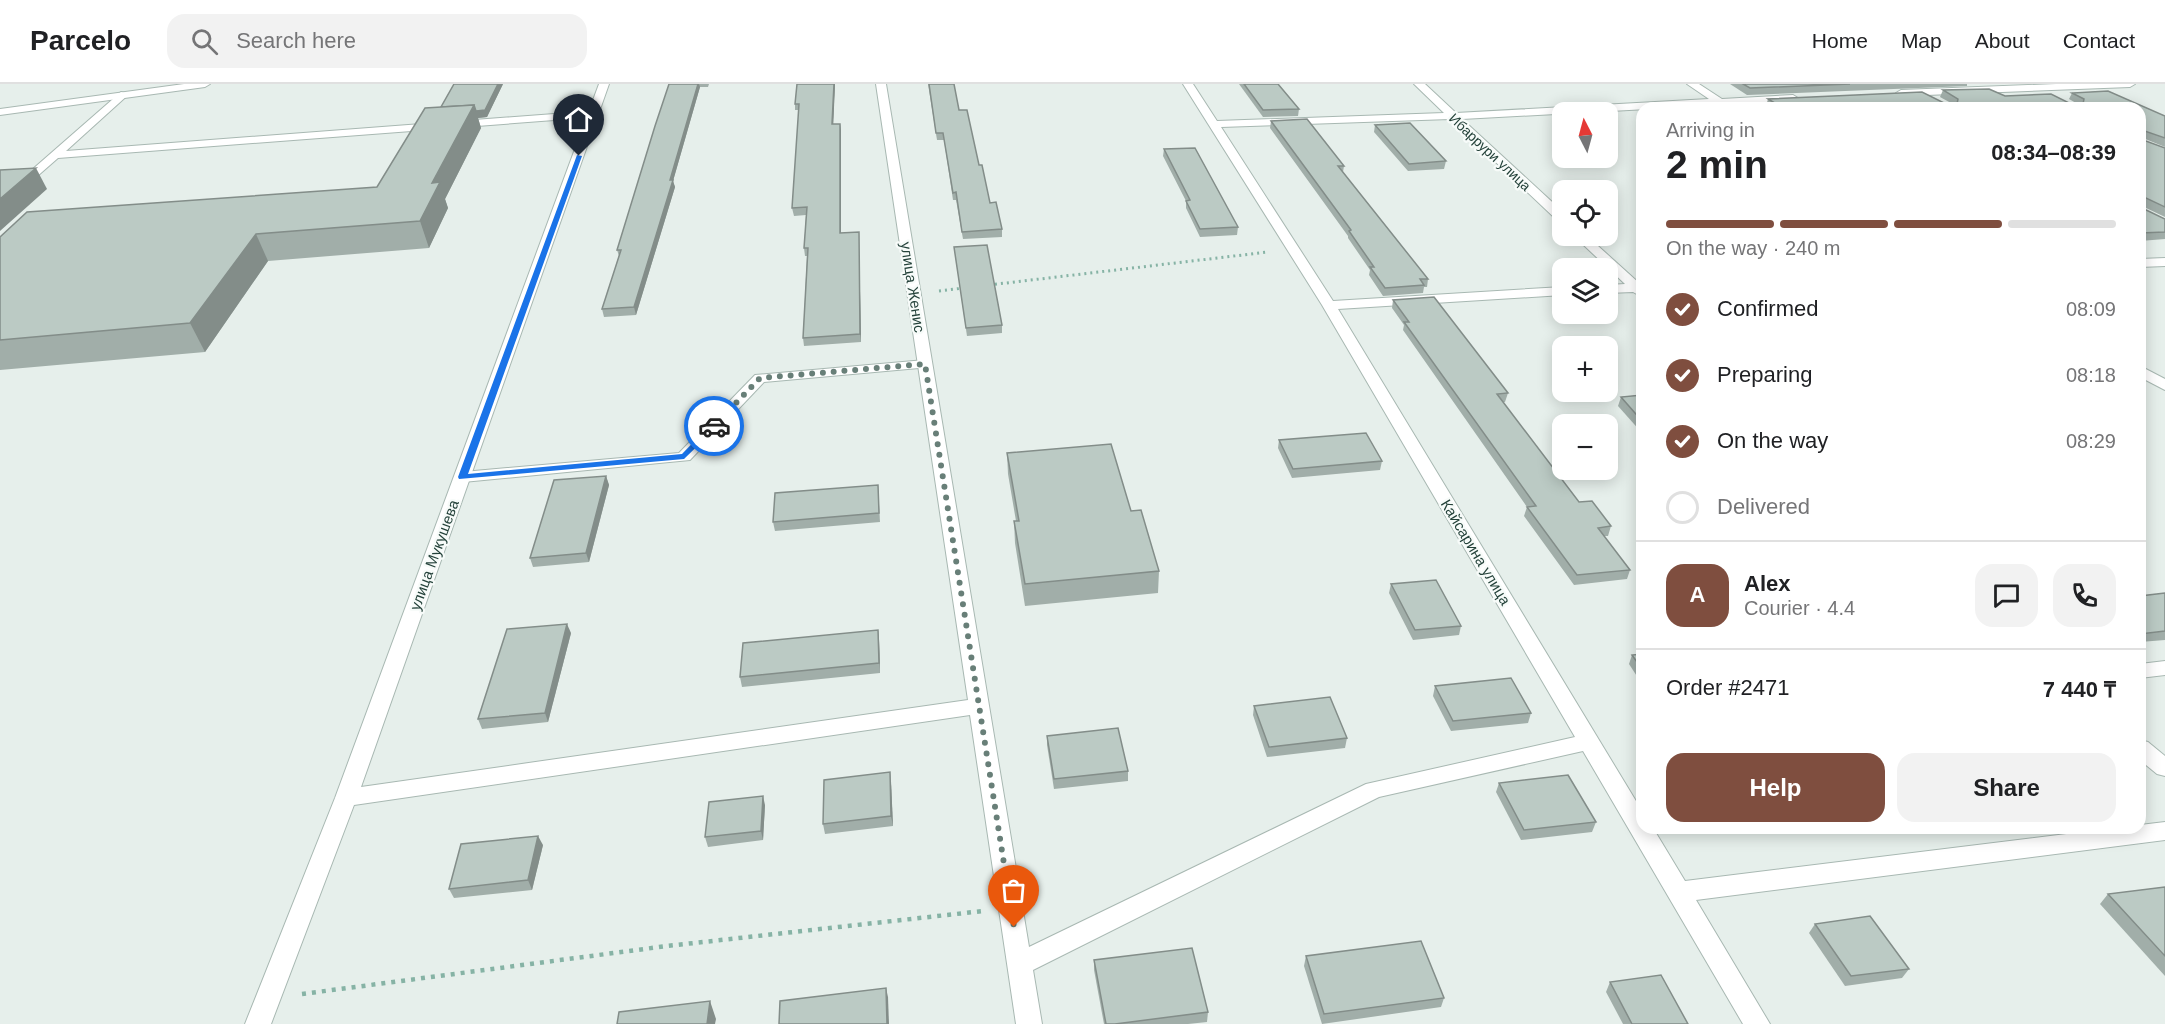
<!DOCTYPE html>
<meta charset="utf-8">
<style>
body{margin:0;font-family:Helvetica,sans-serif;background:#f2f2f2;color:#202124;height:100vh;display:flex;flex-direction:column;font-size:22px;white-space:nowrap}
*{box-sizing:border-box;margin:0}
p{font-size:20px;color:#757577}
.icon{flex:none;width:33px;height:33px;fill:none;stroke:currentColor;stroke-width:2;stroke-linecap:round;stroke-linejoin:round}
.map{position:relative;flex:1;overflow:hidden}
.sheet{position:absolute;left:1636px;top:18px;width:510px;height:732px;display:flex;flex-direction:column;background:#fff;border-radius:18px;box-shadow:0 3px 15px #0003}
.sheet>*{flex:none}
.needle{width:39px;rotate:354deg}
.buttons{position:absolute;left:1552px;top:18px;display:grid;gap:12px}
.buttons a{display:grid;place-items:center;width:66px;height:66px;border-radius:12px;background:#fff;box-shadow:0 3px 15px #0003;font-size:30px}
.pin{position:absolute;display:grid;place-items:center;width:51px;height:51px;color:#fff;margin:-62px -26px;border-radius:50% 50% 50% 0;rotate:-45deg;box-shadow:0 0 6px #0007}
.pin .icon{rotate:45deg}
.courier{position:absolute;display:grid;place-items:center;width:60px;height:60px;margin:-30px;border:4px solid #1a73e8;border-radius:50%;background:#fff;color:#222;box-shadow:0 2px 8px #0007}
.summary em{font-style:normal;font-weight:700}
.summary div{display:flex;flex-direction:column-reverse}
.summary{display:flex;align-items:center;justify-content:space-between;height:102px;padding:0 30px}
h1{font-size:39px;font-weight:700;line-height:45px}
.bar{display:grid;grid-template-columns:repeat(4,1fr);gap:9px 6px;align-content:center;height:72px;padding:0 30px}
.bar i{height:8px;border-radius:4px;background:#e0e0e0}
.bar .current{background:#7f4e3f}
.bar p{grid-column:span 4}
.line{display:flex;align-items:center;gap:15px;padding:0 30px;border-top:2px solid #e0e0e0}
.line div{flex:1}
.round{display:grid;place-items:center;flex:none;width:63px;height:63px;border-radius:18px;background:#f2f2f2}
ol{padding:0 30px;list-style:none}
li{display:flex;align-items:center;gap:18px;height:66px}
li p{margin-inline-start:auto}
li .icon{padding:6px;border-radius:50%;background:#7f4e3f;color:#fff;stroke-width:4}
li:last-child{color:#757577}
li i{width:33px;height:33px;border:3px solid #e0e0e0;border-radius:50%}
.button{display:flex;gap:12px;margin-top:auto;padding:12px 30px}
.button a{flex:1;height:69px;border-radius:18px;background:#7f4e3f;color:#fff;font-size:24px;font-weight:700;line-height:69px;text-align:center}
.button a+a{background:#f2f2f2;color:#202124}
header{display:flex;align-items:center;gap:36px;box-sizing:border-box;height:84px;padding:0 30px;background:#fff;border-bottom:2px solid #e0e0e0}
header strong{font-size:28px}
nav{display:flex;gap:33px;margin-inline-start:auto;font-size:21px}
.search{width:420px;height:54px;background:#f2f2f2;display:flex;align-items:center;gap:15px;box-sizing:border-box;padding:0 21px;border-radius:18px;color:#757577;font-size:22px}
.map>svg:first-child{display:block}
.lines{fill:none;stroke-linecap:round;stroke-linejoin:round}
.service-casing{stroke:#a8b8b2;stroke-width:2}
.minor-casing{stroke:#a8b8b2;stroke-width:2}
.path-far1{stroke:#86b3a5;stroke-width:3;stroke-dasharray:2 4;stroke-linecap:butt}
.path{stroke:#86b3a5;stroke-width:4.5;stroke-dasharray:4 6;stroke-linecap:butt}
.service{fill:#fff;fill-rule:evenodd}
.minor{fill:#fff;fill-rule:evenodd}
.wall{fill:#a1aea9}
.shaded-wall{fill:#838d89}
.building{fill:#bbcac4;stroke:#838d89;stroke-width:1.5}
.route{fill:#1a73e8}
.done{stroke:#687f78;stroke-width:6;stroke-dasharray:0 10.8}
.labels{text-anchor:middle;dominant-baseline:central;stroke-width:4.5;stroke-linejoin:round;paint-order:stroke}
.far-street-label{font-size:14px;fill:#24423a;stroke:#f7fbf9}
.street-label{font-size:15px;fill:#24423a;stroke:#f7fbf9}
</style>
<header>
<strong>Parcelo</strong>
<div class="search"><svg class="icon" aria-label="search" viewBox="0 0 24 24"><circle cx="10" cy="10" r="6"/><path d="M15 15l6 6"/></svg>Search here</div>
<nav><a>Home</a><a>Map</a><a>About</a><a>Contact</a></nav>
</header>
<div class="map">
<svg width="2165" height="940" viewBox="0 0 2165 940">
<rect width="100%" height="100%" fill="#e6efeb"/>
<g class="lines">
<!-- service casing -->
<g class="service-casing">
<g id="service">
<polygon points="121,8 129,10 66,67 594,27 599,30 594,33 58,74 34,95 26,95 26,91"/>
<polygon points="925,276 932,280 930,283 764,298 690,376 463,398 455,393 463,388 679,369 755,291"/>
</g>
</g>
<!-- minor casing -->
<g class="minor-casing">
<g id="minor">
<polygon points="184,0 210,0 205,3 0,31 0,25"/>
<polygon points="599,0 609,0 361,703 968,616 876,0 886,0 1029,863 1366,700 1575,653 1322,221 1183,0 1193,0 1217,37 1444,29 1414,0 1425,0 1456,29 1709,15 1687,0 1699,0 1722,15 1793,11 1798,14 1793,17 1462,35 1563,128 1563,139 1559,138 1450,35 1221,43 1333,217 1563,203 1563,211 1338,225 1642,727 1642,744 1653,744 1685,797 2115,744 2140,744 2140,741 2165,738 2165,756 1696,816 1770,940 1743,940 1583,667 1379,713 1033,886 1042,940 1016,940 970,631 354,721 271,940 245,940 335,714"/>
<polygon points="2056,0 2135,0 2130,3 1901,12 1896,9 1901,6"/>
<polygon points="1574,152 1587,152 1639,199 1642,199 1642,213 1633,208 1608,209 1608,201 1625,200"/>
<polygon points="2165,174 2165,182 2140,183 2140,175"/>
<polygon points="2140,282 2165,295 2165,306 2140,293"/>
<polygon points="2165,577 2165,591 2140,594 2140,580"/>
<polygon points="2140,656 2148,658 2165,672 2165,692 2157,690 2140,676"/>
</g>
</g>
<!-- path-far1 -->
<g class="path-far1">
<polyline points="989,201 1268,168"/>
<polyline points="939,207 964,204"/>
</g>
<!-- path -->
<polyline class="path" points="302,910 667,862 983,827"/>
<!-- service -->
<use href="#service" class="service"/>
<!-- minor -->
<use href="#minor" class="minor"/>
</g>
<!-- wall -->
<g class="wall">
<polygon points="503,0 487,33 478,34 481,44 445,115 448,124 429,164 268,177 205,268 0,286 0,153 377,103 441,23"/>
<polygon points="669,0 709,0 708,3 700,3 673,97 675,103 636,231 604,233 602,225 619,172 617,166"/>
<polygon points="835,0 833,40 840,40 841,47 841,149 859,156 861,258 804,262 803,254 807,172 805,172 804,164 806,131 794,132 792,124 799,26 795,26 795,20"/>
<polygon points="928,0 954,0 959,26 979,81 990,119 1002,145 1002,153 963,155 956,116 953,116 944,56 937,56"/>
<polygon points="1239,0 1278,0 1299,25 1298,32 1263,33"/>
<polygon points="1730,0 1967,0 1967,2 1747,11"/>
<polygon points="1989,5 2005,12 2051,10 2069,19 2076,19 2069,15 2072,9 2108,7 2165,32 2165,63 2143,54 2143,56 2165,64 2165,133 2142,122 2142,124 2165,135 2165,155 2140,157 2140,24 1727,24 1766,22 1768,15 1922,8 1944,19 1951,19 1940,13 1943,6"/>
<polygon points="1271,37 1344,82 1343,88 1428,195 1427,203 1424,203 1423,209 1383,212 1369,191 1370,186 1348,154 1348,152 1270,44"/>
<polygon points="1375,41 1446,77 1444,85 1408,87 1374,48"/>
<polygon points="1164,65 1238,143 1237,151 1200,153 1186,124 1186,117 1163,72"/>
<polygon points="954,163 1002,241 1002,249 967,252"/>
<polygon points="1393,216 1508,309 1505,318 1503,318 1579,418 1611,442 1608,452 1604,452 1630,486 1627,495 1574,501 1524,432 1527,423 1403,246 1404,241 1392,224"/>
<polygon points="1642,311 1642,349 1618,322 1621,313"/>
<polygon points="1279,356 1382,377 1380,386 1292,394 1278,364"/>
<polygon points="1007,369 1131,427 1159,487 1158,509 1025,522 1015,459 1014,437 1016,437 1008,390"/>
<polygon points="606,392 609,401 589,478 533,483 530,474"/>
<polygon points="878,401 880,438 775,447 773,438"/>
<polygon points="1391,500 1461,542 1459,551 1413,556 1389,509"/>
<polygon points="2165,509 2165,556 2140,558 2140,512"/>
<polygon points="878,546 879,555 880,589 742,603 740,593"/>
<polygon points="571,549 548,638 482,645 478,635"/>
<polygon points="1642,570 1642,600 1629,580 1632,571"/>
<polygon points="1435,602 1531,629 1528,639 1451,647 1433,612"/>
<polygon points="1254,622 1347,654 1345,664 1267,673 1253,631"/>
<polygon points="1047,652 1128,687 1128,697 1054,705 1047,661"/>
<polygon points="891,698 893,742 825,750 823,740"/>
<polygon points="1499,699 1596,738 1592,748 1521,756 1496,708"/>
<polygon points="765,721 763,756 708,763 705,753"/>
<polygon points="543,761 532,806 454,814 449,805"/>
<polygon points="2165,803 2165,892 2100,820 2108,810"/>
<polygon points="1815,840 1909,885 1902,894 1845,902 1809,849"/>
<polygon points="1306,872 1444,914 1441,923 1322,940 1304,882"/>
<polygon points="1094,876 1208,928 1207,938 1188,940 1104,940 1094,886"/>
<polygon points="1610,898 1688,940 1623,940 1606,908"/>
</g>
<!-- shaded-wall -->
<g class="shaded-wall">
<polygon points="498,0 503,0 487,33 478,34 481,44 445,115 448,124 429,164 420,137 432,99 474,21"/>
<polygon points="698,0 699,0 700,3 673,97 675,103 636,231 634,223"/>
<polygon points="834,0 835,0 833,47 832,40"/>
<polygon points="840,40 841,47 841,157 840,149"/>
<polygon points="36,84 47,105 0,147 0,115"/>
<polygon points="859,148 859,156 861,258 860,250"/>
<polygon points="256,150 268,177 205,268 190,239"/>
<polygon points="606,392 609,401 589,478 586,469"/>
<polygon points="567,540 571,549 548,638 545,629"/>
<polygon points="878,546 879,555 880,589 879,579"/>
<polygon points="890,688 891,698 893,742 891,732"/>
<polygon points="763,712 765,721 763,756 761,747"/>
<polygon points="538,752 543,761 532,806 528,796"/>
<polygon points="886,904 888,913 889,940 887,940"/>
<polygon points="710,917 716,935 715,940 707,940"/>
</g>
<!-- building -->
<g class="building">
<polygon points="454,0 498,0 485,26 476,27 474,21 441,23"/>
<polygon points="669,0 698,0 670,96 673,96 634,223 602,225 621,166 617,166 655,42"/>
<polygon points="797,0 834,0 832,40 840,40 840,149 859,148 860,250 803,254 808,164 804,164 807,123 792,124 799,20 795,20"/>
<polygon points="929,0 954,0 959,26 967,26 979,81 982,81 990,119 996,118 1002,145 962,148 956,108 953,109 943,49 936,49"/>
<polygon points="1244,0 1278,0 1299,25 1263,26"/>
<polygon points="1743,0 1850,0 1750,4"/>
<polygon points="1989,5 2005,12 2051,10 2069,19 2083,20 2084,15 2072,9 2108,7 2165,32 2165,54 2142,46 2143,56 2165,64 2165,123 2144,113 2142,124 2165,135 2165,148 2140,149 2140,24 1727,24 1778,21 1768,15 1922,8 1944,19 1957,20 1958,15 1943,6"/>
<polygon points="474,21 432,99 440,98 420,137 256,150 190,239 0,256 0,153 27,128 377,103 425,24"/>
<polygon points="1307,35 1344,82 1338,82 1428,195 1420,195 1424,201 1385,204 1370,183 1374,183 1349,147 1351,146 1271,37"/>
<polygon points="1410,39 1446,77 1409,80 1375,41"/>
<polygon points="1195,64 1238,143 1200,145 1186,117 1190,116 1164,65"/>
<polygon points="36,84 0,115 0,86"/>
<polygon points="987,161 1002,241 966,244 954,163"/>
<polygon points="1434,213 1508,309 1497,310 1579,418 1592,417 1611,442 1598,444 1630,486 1577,491 1527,423 1536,422 1404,238 1409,238 1393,216"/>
<polygon points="1642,311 1642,337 1621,313"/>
<polygon points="1366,349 1382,377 1293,385 1279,356"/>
<polygon points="1111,360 1131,427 1141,426 1159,487 1025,500 1014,437 1019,437 1007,369"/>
<polygon points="606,392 586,469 530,474 554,396"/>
<polygon points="878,401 879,429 773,438 775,409"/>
<polygon points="1436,496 1461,542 1415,546 1391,500"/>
<polygon points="2165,509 2165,547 2140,550 2140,512"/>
<polygon points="567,540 545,629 478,635 507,545"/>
<polygon points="878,546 879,579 740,593 743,559"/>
<polygon points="1642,570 1642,585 1632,571"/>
<polygon points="1511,594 1531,629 1453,637 1435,602"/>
<polygon points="1330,613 1347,654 1269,663 1254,622"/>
<polygon points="1118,644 1128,687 1054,695 1047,652"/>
<polygon points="890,688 891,732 823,740 824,696"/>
<polygon points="1568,691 1596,738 1524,746 1499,699"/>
<polygon points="763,712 761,747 705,753 709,718"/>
<polygon points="538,752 528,796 449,805 461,760"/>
<polygon points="2165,803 2165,872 2108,810"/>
<polygon points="1870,832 1909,885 1851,892 1815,840"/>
<polygon points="1421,857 1444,914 1324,930 1306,872"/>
<polygon points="1192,864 1208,928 1115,940 1106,940 1094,876"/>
<polygon points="1661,891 1688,940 1632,940 1610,898"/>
<polygon points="886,904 887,940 779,940 780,917"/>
<polygon points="710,917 707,940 617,940 619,928"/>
</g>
<!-- route -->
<polygon class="route" points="577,71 582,72 468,390 682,370 711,340 718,342 684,375 459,395 458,393"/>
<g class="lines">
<!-- done -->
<polyline class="done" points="714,342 760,294 925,280 1014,843"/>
</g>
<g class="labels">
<!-- far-street labels -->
<g class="far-street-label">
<text transform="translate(1490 68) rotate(43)">Ибаррури улица</text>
</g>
<!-- street labels -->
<g class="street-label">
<text transform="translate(913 203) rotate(81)">улица Женис</text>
<text transform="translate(1476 468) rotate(59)">Кайсарина улица</text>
<text transform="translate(434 471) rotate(-70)">улица Мукушева</text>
</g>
</g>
</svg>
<div class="buttons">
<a><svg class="needle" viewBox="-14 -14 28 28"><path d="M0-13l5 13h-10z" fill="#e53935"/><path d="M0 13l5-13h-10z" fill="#757577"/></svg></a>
<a><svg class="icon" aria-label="locate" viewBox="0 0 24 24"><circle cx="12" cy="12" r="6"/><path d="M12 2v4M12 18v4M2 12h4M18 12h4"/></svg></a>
<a><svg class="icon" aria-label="layers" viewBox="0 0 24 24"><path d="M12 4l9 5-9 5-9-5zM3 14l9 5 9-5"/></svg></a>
<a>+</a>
<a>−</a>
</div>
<div class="pin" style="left:1014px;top:843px;background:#ea580c"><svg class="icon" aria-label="bag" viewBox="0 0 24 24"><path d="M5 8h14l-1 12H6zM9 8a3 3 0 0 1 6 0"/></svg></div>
<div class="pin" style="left:579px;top:72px;background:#1f2937"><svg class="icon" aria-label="home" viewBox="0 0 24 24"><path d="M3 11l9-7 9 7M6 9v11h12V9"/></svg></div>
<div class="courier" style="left:714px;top:342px"><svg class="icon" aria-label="car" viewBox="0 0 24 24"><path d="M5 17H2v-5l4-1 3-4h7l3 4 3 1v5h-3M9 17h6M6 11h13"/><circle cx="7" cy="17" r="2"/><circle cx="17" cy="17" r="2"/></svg></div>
<section class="sheet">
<div class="summary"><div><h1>2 min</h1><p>Arriving in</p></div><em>08:34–08:39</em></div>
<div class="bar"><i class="current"></i><i class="current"></i><i class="current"></i><i></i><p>On the way · 240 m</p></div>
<ol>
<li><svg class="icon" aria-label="check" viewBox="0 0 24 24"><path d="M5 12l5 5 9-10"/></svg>Confirmed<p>08:09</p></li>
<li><svg class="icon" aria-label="check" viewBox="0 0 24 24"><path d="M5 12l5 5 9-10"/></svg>Preparing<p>08:18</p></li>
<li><svg class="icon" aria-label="check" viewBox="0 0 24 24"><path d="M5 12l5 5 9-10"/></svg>On the way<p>08:29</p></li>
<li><i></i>Delivered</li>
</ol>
<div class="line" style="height:108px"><b class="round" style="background:#7f4e3f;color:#fff">A</b><div><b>Alex</b><p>Courier · 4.4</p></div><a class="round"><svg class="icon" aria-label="chat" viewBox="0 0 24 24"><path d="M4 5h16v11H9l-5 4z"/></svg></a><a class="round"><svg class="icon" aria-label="phone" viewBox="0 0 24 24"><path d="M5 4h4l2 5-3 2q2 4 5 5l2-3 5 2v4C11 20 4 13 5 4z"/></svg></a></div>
<div class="line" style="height:78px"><div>Order #2471</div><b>7 440 ₸</b></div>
<div class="button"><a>Help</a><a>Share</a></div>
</section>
</div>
